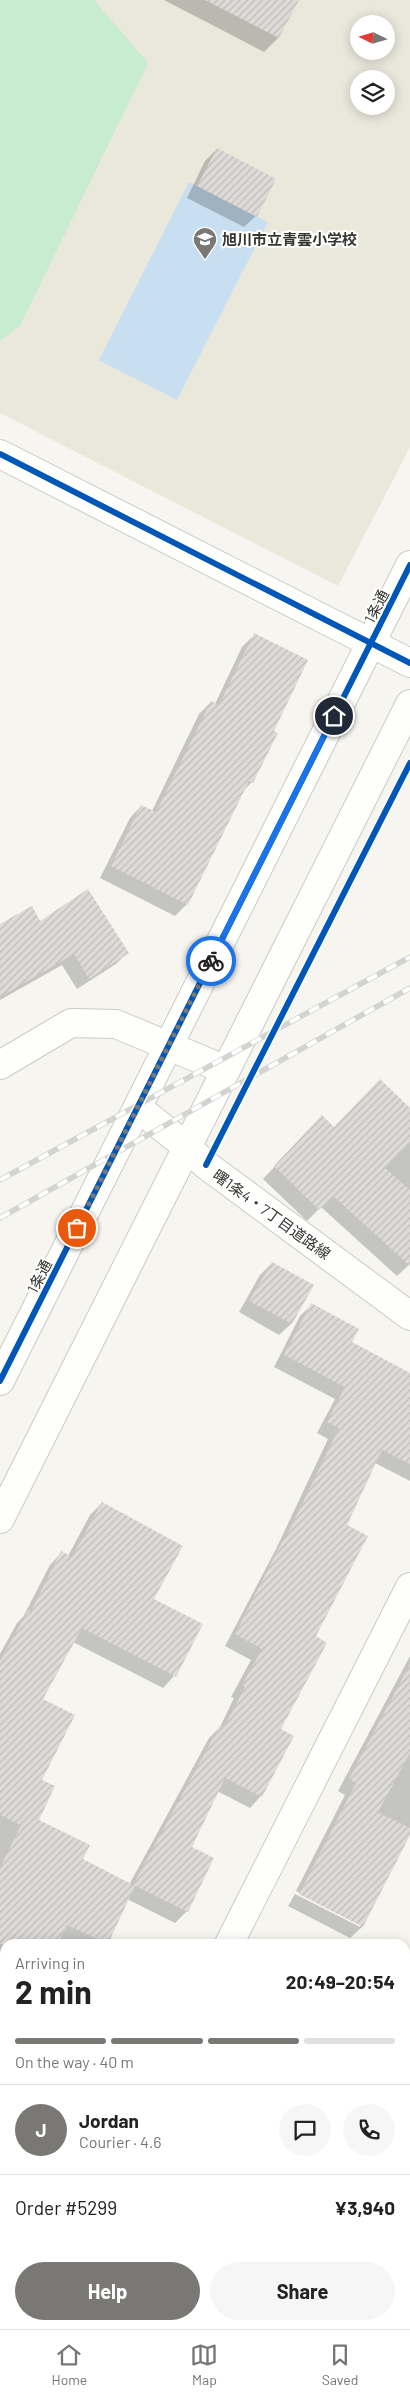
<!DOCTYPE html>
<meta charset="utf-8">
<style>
body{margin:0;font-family:Barlow,"Noto Sans JP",sans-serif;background:#f6f6f6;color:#222;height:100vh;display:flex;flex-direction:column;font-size:19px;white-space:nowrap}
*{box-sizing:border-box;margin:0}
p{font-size:16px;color:#767676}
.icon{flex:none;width:28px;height:28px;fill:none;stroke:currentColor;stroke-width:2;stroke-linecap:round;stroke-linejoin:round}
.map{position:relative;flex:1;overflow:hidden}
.drawer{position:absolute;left:0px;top:1939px;width:410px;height:391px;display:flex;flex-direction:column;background:#fff;border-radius:15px 15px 0 0;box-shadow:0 2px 12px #0003}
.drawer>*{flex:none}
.needle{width:32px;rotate:275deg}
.buttons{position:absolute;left:350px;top:15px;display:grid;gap:10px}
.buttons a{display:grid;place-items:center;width:45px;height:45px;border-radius:50%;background:#fff;box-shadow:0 2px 12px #0003;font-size:25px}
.pin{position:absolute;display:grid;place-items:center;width:42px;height:42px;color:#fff;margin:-21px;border:2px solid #fff;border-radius:50%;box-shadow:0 1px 5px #0007}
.courier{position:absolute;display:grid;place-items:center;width:50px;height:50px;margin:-25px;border:4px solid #1a73e8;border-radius:50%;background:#fff;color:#222;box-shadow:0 1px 6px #0007}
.summary em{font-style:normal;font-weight:700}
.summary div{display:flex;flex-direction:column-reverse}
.summary{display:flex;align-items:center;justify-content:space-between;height:85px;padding:0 15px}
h1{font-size:32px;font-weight:700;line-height:38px}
.bar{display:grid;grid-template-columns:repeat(4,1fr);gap:8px 5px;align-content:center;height:60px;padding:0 15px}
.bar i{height:6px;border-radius:4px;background:#e0e0e0}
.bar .selected{background:#797874}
.bar p{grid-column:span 4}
.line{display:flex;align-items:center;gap:12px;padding:0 15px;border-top:1px solid #e0e0e0}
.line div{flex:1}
.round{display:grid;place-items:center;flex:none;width:52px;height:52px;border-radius:26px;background:#f6f6f6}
.button{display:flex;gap:10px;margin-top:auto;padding:10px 15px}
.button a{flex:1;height:58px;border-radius:30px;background:#797874;color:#fff;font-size:20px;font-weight:700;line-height:58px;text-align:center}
.button a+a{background:#f6f6f6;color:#222}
.menu{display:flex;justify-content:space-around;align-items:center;height:70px;border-top:1px solid #e0e0e0;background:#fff;font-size:14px;color:#767676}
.menu a{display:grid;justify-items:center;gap:2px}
.menu .selected{color:#797874}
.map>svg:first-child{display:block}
.built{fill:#eae7db;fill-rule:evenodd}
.pitch{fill:#c8ecd0}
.water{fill:#c8dff1}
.shadow{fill:#0003}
.building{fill:url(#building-hatch)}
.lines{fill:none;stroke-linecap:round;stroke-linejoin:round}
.minor-casing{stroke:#cbcac5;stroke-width:30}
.tertiary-casing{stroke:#cbcac5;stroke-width:30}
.minor{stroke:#fefefd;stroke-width:28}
.tertiary{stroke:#fefefd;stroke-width:28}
.rail-casing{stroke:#d3d3d1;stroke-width:5.5}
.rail{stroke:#fff;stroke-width:4;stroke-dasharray:11;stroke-linecap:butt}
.cycleway-casing{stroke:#fff;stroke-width:9}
.cycleway{stroke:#0057b8;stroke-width:6}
.done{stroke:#797874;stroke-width:5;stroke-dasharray:0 9}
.route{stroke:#1a73e8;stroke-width:6}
.labels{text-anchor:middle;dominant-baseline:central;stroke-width:4;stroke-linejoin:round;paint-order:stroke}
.poi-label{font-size:15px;font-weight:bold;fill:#363531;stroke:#fff;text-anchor:start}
.street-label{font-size:15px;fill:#363531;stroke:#fff}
</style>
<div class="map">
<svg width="410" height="2329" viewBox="0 0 410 2329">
<defs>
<pattern id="building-hatch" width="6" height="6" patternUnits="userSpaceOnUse" patternTransform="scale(1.25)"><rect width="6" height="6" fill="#dddad7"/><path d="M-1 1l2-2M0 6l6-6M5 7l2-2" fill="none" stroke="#bebcb9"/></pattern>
</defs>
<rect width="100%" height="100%" fill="#f6f5f0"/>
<!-- built -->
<path class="built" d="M 0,0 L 410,0 L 410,447 L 338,586 L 0,413 ZM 359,24 L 386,24 L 386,51 L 359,51 ZM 359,79 L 386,79 L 386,106 L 359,106 Z"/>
<!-- pitch -->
<polygon class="pitch" points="0,0 94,0 148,63 20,326 0,341"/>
<!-- water -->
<polygon class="water" points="189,182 268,222 177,400 99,360"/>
<!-- shadow -->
<g class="shadow">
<polygon points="164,0 297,0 278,38 264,52"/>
<polygon points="217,149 256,216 244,227 187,198 205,161"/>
<polygon points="254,635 272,732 252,782 241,793 187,904 175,916 100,878 130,818 141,806 152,811 199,714 211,702 215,704 242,647"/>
<polygon points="40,923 127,953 116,964 77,989 62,965 0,1000 0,926"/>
<polygon points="410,1110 410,1264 397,1276 321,1207 307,1221 263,1179 311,1128 334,1128"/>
<polygon points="272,1263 312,1286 291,1324 279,1335 239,1312 260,1275"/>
<polygon points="311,1305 351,1342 410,1374 410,1481 375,1463 345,1525 314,1637 279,1730 261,1796 250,1808 217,1791 190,1847 187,1911 175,1923 127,1899 106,1944 5,1944 5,1985 0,1983 0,1654 17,1623 23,1617 50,1565 61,1553 68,1556 90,1515 102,1503 153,1600 174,1676 163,1688 73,1642 41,1700 38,1821 81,1859 129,1885 209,1738 220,1727 234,1698 231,1697 251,1660 225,1646 276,1549 328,1439 317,1433 335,1399 274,1367 300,1316"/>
<polygon points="410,1656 410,1832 362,1927 350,1938 288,1906 295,1894 360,1927 360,1924 296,1891 345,1795 338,1791"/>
<polygon points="410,2066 410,2194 405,2192 405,2098 408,2092 405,2091 405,2076"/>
<polygon points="0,2070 5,2072 5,2253 0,2263"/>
<polygon points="405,2261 410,2263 410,2297 405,2307"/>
<polygon points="78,2325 142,2325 140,2329 76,2329"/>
<polygon points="321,2325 396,2325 394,2329 319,2329"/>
</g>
<!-- building -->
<g class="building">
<polygon points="205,0 299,0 279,38"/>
<polygon points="217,148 276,179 257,217 197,186"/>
<polygon points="254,633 308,660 274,731 278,733 253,783 249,781 188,905 111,866 141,805 156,812 211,701 219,705"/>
<polygon points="88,889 129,953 89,979 74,954 0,997 0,924 32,906 40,921"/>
<polygon points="380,1079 410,1108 410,1142 385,1168 410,1190 410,1266 333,1196 319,1210 274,1166 322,1115 334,1127"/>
<polygon points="272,1262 314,1285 292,1324 249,1301"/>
<polygon points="311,1303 359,1329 352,1342 410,1373 410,1464 382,1450 347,1525 368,1536 316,1636 327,1643 281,1729 294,1736 262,1797 225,1778 192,1847 214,1858 188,1912 133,1885 220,1725 224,1727 245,1687 242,1685 262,1649 235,1634 283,1540 284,1541 339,1428 327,1422 345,1387 284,1355"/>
<polygon points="102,1502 183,1546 154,1599 203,1624 176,1677 82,1628 43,1699 75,1715 42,1780 55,1786 39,1820 90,1845 83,1859 135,1886 108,1944 67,1925 58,1944 0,1944 0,1868 21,1825 0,1815 0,1661 28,1610 31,1611 61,1551 72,1557"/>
<polygon points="410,1664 410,1753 378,1812 410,1828 410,1835 363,1927 299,1894 356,1783 349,1779"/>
</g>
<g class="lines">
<!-- minor casing -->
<g class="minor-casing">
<g id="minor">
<polyline points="0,454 410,663"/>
<polyline points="0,1065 71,1023 116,1024 226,1070"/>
<polyline points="138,1108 187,1147 206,1165 410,1316"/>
<polyline points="229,1944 410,1587"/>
<polyline points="0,2013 5,2015"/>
<polyline points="405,2042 410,2032"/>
<polyline points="405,2220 410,2222"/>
<polyline points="34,2329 36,2325"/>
</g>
</g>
<!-- tertiary casing -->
<g class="tertiary-casing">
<g id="tertiary">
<polyline points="0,1381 410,565"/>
<polyline points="0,1519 410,704"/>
</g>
</g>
<!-- minor -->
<use href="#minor" class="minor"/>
<!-- tertiary -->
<use href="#tertiary" class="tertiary"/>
<!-- rail casing -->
<g class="rail-casing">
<g id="rail">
<polyline points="0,1180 410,957"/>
<polyline points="0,1218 410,988"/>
</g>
</g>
<!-- rail -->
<use href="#rail" class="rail"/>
<!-- cycleway casing -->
<g class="cycleway-casing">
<g id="cycleway">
<polyline points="0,454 410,663"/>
<polyline points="206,1165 410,763"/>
<polyline points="0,1381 410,565"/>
</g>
</g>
<!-- cycleway -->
<use href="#cycleway" class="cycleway"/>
</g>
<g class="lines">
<!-- done -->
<polyline class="done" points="77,1228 211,961"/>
<!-- route -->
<polyline class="route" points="211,961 334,716"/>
</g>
<!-- icons -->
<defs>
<g id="school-pin" transform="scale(1.25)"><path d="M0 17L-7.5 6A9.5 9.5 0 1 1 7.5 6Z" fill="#797874" stroke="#fff"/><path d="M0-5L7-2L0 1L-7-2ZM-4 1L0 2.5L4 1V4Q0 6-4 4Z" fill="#fff"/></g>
</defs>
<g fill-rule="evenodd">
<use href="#school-pin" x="205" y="239"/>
</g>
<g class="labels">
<!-- poi labels -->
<g class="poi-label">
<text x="222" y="239">旭川市立青雲小学校</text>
</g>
<!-- street labels -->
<g class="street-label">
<text transform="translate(376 606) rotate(-63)">1条通</text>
<text transform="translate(272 1214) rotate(36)">曙1条4・7丁目道路線</text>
<text transform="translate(39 1276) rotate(-63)">1条通</text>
</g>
</g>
</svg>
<div class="buttons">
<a><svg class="needle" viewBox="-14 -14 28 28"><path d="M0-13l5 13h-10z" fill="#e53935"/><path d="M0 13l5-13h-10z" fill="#767676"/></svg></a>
<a><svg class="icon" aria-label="layers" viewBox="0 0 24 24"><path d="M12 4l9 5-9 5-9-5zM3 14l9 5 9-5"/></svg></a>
</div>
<div class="pin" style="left:77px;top:1228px;background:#ea580c"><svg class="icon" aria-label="bag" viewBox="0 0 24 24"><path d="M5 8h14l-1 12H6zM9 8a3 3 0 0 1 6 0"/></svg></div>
<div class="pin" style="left:334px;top:716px;background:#1f2937"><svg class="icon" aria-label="home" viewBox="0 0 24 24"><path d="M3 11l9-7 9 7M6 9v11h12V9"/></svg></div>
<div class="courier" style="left:211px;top:961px"><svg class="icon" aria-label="bike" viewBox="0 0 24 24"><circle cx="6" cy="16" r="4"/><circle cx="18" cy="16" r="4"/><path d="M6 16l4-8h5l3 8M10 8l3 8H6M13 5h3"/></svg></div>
<section class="drawer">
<div class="summary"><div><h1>2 min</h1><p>Arriving in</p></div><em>20:49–20:54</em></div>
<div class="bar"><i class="selected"></i><i class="selected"></i><i class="selected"></i><i></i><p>On the way · 40 m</p></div>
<div class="line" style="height:90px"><b class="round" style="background:#797874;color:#fff">J</b><div><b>Jordan</b><p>Courier · 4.6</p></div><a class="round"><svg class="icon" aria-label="chat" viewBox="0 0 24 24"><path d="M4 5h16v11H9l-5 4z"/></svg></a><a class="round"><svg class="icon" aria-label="phone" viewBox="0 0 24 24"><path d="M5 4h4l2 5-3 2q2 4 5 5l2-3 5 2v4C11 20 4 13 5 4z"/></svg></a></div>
<div class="line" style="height:65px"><div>Order #5299</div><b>¥3,940</b></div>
<div class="button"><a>Help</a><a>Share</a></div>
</section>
</div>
<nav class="menu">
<a class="selected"><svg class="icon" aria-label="home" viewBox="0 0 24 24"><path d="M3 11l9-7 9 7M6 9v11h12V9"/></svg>Home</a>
<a><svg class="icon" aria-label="map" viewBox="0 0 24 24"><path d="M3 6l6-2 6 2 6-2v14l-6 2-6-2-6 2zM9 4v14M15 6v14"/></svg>Map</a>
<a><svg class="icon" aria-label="saved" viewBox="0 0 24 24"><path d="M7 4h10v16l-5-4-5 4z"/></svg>Saved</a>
</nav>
